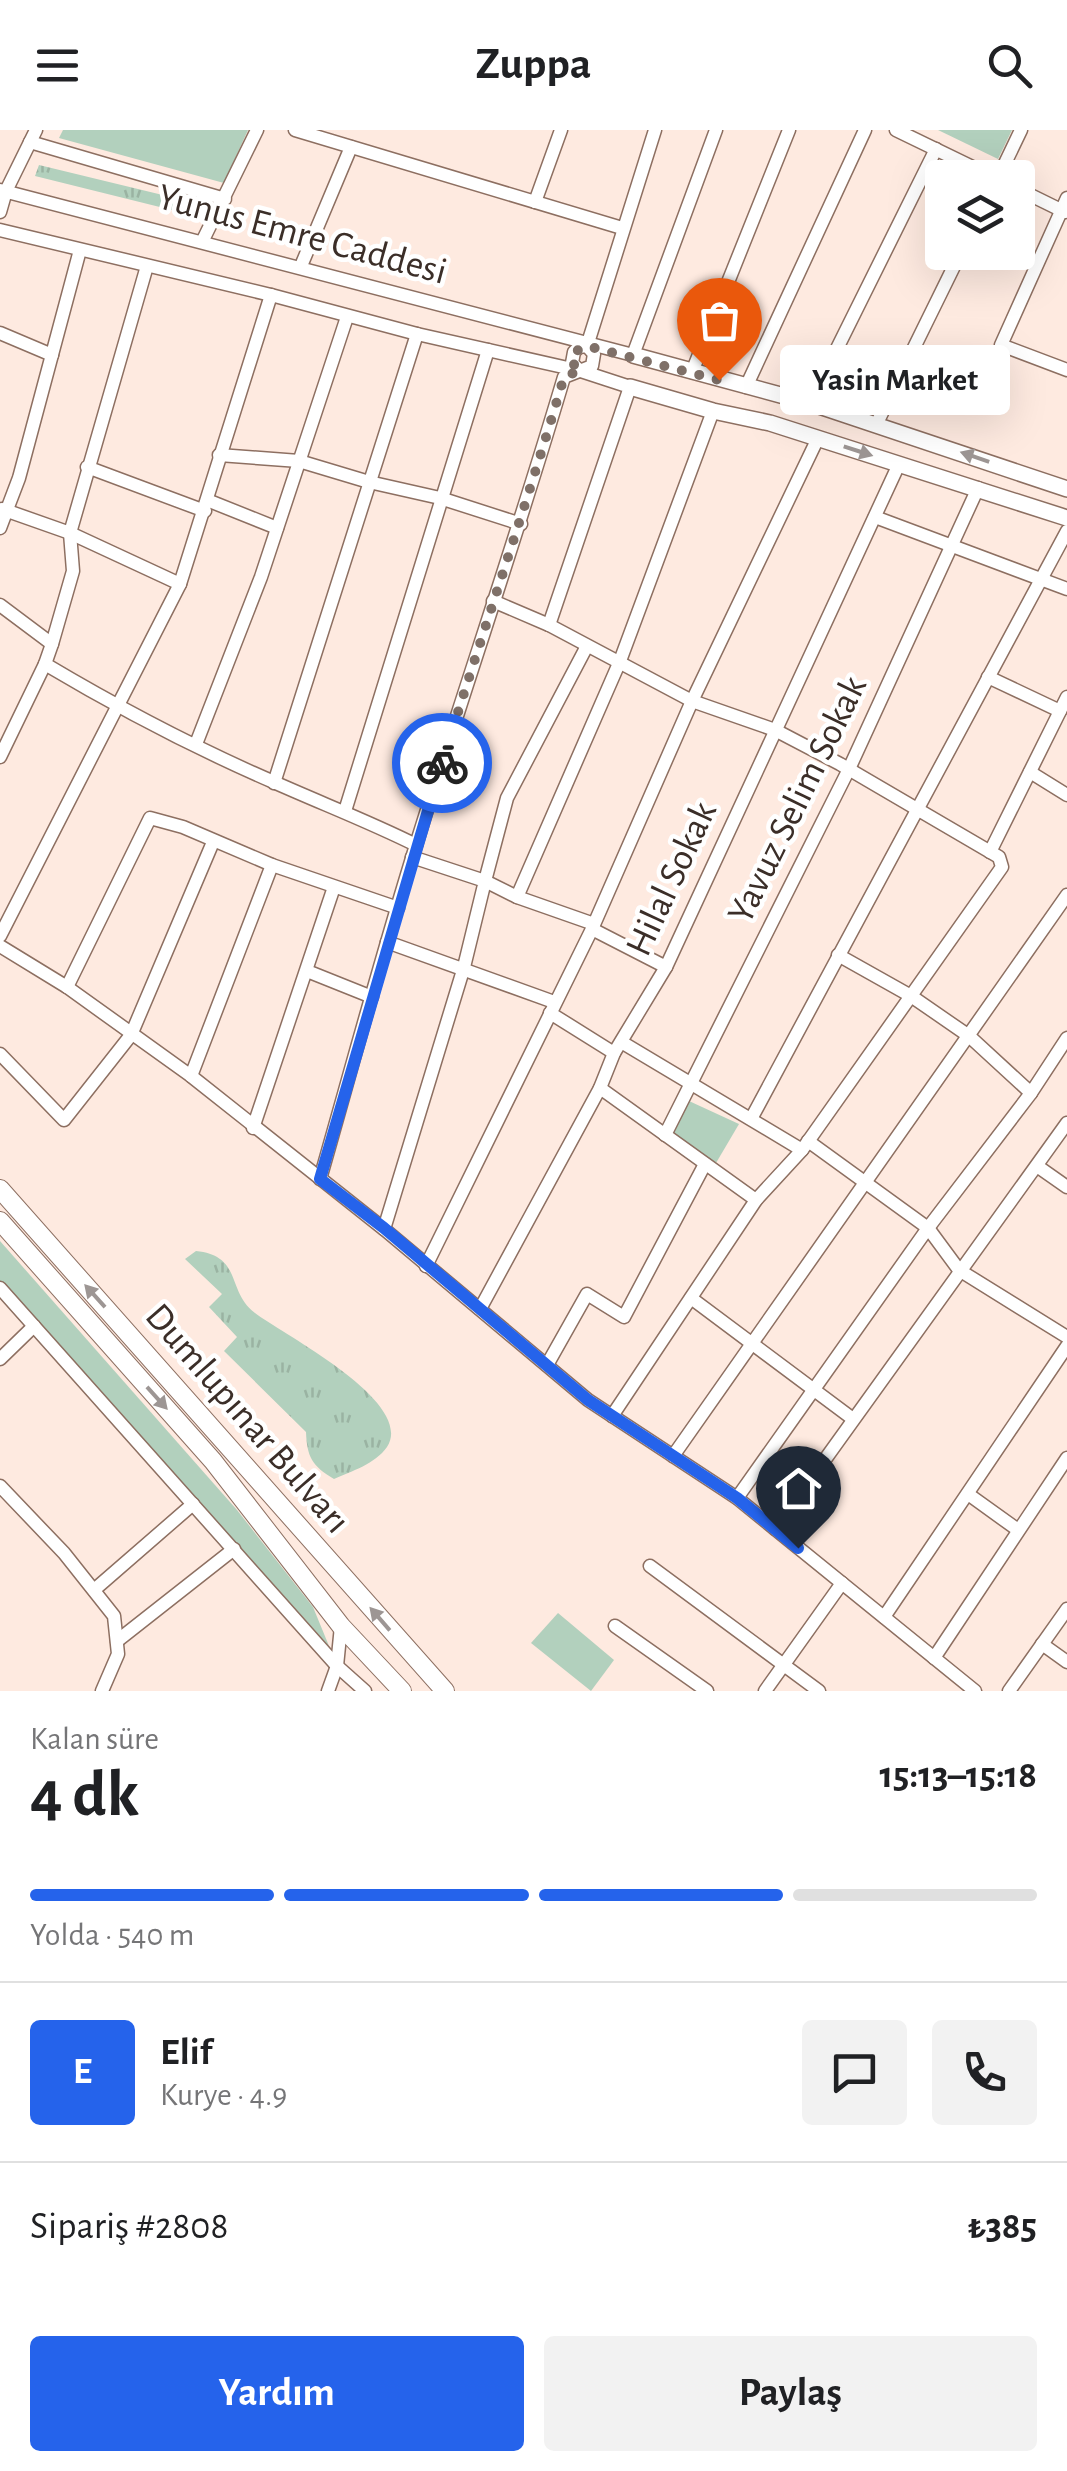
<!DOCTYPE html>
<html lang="tr">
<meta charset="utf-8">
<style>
body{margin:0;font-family:"Alegreya Sans",sans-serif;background:#f2f2f2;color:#202124;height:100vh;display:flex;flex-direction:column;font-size:38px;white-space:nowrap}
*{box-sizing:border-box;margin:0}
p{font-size:32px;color:#757577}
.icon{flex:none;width:55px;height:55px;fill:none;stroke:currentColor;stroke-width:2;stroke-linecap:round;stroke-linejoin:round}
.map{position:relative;height:1561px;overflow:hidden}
.panel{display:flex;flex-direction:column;background:#fff;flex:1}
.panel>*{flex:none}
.fabs{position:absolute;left:925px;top:30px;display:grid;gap:20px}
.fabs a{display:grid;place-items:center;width:110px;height:110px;border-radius:10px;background:#fff;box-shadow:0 10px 40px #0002;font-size:50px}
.pin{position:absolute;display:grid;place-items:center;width:85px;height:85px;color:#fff;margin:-102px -42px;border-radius:50% 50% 50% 0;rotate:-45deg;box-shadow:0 0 10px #0007}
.pin .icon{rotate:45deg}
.courier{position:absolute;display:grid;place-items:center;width:100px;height:100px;margin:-50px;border:8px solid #2563eb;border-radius:50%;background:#fff;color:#222;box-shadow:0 2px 12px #0007}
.bubble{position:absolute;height:70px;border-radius:10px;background:#fff;box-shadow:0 10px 40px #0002;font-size:32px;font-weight:600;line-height:70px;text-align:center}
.headline em{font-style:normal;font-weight:600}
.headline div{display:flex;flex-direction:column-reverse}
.headline{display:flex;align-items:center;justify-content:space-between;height:170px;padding:0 30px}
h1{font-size:65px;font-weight:600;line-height:75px}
.bar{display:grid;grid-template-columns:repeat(4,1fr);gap:15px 10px;align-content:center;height:120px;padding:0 30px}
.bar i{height:12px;border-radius:8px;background:#e0e0e0}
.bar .active{background:#2563eb}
.bar p{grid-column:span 4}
.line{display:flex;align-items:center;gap:25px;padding:0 30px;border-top:2px solid #e0e0e0}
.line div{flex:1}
.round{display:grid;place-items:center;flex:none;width:105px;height:105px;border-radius:10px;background:#f2f2f2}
.button{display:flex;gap:20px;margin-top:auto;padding:20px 30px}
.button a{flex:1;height:115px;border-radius:10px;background:#2563eb;color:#fff;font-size:40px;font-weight:600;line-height:115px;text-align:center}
.button a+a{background:#f2f2f2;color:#202124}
header{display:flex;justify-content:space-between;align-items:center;height:130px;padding:0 30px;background:#fff;font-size:45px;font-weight:600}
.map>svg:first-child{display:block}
.grass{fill:url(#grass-tufts)}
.park{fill:#b2d0bd}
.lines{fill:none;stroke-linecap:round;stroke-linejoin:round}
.minor-casing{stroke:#8d6f61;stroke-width:15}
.tertiary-casing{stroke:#8d6f61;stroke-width:18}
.secondary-casing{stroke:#8d6f61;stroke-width:20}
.minor{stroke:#fff;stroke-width:12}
.tertiary{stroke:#fff;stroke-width:15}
.secondary{stroke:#fff;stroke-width:18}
.oneway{fill:#9d9694}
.done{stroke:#7f7068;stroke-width:10;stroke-dasharray:0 18}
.route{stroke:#2563eb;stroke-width:12}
.labels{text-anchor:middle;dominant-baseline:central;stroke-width:9;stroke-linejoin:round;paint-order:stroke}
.street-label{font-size:38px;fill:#3b2e28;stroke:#fff}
</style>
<header><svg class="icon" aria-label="menu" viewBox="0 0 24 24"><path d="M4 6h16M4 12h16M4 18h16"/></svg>Zuppa<svg class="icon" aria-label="search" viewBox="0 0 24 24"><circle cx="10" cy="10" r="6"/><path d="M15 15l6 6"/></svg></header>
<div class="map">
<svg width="1067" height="1561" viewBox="0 0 1067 1561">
<defs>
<pattern id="grass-tufts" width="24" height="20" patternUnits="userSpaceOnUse" patternTransform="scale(2.5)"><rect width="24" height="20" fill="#b2d0bd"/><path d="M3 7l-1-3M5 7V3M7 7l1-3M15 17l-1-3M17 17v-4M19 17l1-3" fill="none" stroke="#9ab3a2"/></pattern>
</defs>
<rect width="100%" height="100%" fill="#feeae0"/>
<!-- grass -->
<g class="grass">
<polygon points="39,35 208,76 200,87 35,46"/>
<path d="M 196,1121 C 243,1126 226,1161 255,1183 C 284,1205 416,1272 387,1317 C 375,1334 352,1341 334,1349 C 312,1336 307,1327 306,1302 L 224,1221 L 237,1207 L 209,1177 L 222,1164 L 185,1129 Z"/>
</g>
<!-- park -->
<g class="park">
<polygon points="63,0 248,0 224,53 59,8"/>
<polygon points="938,0 1012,0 998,29"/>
<polygon points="689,971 739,994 716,1033 673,1005"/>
<polygon points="0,1111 237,1380 313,1477 329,1516 0,1153"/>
<polygon points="558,1483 614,1530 591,1561 531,1513"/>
</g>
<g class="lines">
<!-- minor casing -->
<g class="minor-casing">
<g id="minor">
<polyline points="295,0 622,98"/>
<polyline points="896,0 995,48"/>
<polyline points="30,12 225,69"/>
<polyline points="998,48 1021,0"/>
<polyline points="1018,59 1065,82"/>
<polyline points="0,60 633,225 716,0"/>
<polyline points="1067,68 1001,215 1067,240"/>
<polyline points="535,72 561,0"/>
<polyline points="0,82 6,61 36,0"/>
<polyline points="0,100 271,165 417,204 581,241 630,257 549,495"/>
<polyline points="203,110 257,0"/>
<polyline points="301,136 351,17"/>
<polyline points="0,203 52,225"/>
<polyline points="579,240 572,233 574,222 579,217 587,216 655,0"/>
<polyline points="692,242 789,0"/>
<polyline points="746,257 865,0"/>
<polyline points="810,273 936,19"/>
<polyline points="877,293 961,122"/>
<polyline points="219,325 299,331 369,352 440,368 521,394"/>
<polyline points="87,337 205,381"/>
<polyline points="207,370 277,398"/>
<polyline points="2,379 70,403 180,454"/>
<polyline points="875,387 1067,459"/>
<polyline points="0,398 19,348 80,120"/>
<polyline points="493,471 549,495 692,571 775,600 840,634 999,727 1002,737 802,1020 756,1070 612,1286"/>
<polyline points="0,475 52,514"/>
<polyline points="587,516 507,668 485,751 517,767 620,531 713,281"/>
<path d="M 45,534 C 119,578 197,619 276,653 C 323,674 370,692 416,715"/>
<polyline points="988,547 1060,581"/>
<polyline points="196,614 261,447 347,187"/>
<polyline points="0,627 45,534 52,514 73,441 70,403 147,136"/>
<polyline points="1030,642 1067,665"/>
<polyline points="274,653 417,204"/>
<polyline points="345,681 488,220"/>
<polyline points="990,722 1067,567"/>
<polyline points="517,767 594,794"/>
<polyline points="592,799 666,837"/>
<polyline points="0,806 180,454 271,165"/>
<polyline points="387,812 554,872"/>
<polyline points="0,816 67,857 191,946 384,1099 588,1270 737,1368 975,1561"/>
<polyline points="838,825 911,866 969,906 1031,963"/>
<polyline points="307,841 372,867"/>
<polyline points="67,857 150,688 183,697 272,735 398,778"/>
<polyline points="550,883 614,923"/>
<polyline points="623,913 802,1020"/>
<polyline points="0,924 64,990 131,905 213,712"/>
<polyline points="191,946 272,735"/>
<polyline points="600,958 756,1070"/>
<polyline points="751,989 1067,401"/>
<polyline points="253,998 334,757"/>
<polyline points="665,1005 849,639 978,358"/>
<polyline points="808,1011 928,1098 959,1140 1067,1207"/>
<polyline points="1037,1036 1067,1057"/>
<path d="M 320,1049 C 352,937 382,824 417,712 C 465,557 518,403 564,247 L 592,236 L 594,224 L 587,216"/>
<polyline points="384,1099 464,837 485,751 412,727"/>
<polyline points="426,1136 592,799 692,571 818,308"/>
<polyline points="0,1158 337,1536 365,1561"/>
<polyline points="691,1168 853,1289"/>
<polyline points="480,1179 600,958 614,923 666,837 899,334"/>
<polyline points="0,1229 34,1196"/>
<polyline points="547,1235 587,1164 624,1187 705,1034"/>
<polyline points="673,1326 1067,765"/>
<polyline points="0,1356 64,1423 114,1486 118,1524 102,1561"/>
<polyline points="968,1364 1018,1400"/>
<polyline points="737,1368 928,1098 1031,963 1067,908"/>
<polyline points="775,1399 1067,993"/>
<polyline points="650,1436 819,1561"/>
<polyline points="94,1460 193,1374"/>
<polyline points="884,1487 1067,1216"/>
<polyline points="615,1496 707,1561"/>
<polyline points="117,1511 234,1419"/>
<polyline points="1042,1514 1067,1532"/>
<polyline points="934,1528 1067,1328"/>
<polyline points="328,1561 337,1536 341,1496"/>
<polyline points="765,1561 842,1453"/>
<polyline points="1009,1561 1067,1479"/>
</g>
</g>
<!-- tertiary casing -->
<g class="tertiary-casing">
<g id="tertiary">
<polyline points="633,225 810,273 1067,359"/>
<polyline points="630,257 713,281 770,293 1067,388"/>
</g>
</g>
<!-- secondary casing -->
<g class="secondary-casing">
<g id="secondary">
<polyline points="0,1059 445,1561"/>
<polyline points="0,1091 213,1331 341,1496 402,1561"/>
</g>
</g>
<!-- minor -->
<use href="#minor" class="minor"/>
<!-- tertiary -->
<use href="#tertiary" class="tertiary"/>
<!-- secondary -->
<use href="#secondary" class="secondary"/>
</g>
<!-- one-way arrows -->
<defs><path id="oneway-solid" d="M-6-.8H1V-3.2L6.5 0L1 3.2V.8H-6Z" transform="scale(2.5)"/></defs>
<g class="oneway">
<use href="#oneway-solid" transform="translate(858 321) rotate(18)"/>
<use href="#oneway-solid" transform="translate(975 327) rotate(-161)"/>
<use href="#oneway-solid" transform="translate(95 1166) rotate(-132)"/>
<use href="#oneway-solid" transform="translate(157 1268) rotate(48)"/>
<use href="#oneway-solid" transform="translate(380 1489) rotate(-131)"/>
</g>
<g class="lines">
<!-- done -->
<path class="done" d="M 442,633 C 482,504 526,377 564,247 L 581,240 L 572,233 L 574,222 L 587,216 L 719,250"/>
<!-- route -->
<polyline class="route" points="442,633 320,1049 384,1098 588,1270 737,1368 798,1418"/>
</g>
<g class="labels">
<!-- street labels -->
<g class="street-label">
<text transform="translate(302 105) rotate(15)">Yunus Emre Caddesi</text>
<text transform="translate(798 670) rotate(-64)">Yavuz Selim Sokak</text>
<text transform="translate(672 749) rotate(-65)">Hilal Sokak</text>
<text transform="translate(247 1289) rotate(49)">Dumlupınar Bulvarı</text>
</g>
</g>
</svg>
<div class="fabs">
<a><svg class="icon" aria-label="layers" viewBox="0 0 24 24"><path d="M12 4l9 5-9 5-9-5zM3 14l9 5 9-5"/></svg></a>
</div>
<div class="pin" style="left:719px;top:250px;background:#ea580c"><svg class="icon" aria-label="bag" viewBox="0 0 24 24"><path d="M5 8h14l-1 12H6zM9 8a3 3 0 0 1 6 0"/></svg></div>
<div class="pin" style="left:798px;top:1418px;background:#1f2937"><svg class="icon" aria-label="home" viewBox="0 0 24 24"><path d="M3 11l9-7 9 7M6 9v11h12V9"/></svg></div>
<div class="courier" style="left:442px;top:633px"><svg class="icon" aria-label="bike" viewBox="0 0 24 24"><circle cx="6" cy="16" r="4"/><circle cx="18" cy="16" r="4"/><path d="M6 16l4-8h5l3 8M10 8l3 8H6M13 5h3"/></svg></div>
<div class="bubble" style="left:780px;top:215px;width:230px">Yasin Market</div>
</div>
<section class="panel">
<div class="headline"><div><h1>4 dk</h1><p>Kalan süre</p></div><em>15:13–15:18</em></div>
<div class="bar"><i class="active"></i><i class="active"></i><i class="active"></i><i></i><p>Yolda · 540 m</p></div>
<div class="line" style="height:180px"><b class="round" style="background:#2563eb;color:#fff">E</b><div><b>Elif</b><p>Kurye · 4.9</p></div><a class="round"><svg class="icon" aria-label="chat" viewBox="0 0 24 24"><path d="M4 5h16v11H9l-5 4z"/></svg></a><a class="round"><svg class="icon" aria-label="phone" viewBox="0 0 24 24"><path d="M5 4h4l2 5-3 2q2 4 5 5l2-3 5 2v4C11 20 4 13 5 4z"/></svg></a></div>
<div class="line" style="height:130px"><div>Sipariş #2808</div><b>₺385</b></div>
<div class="button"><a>Yardım</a><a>Paylaş</a></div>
</section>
